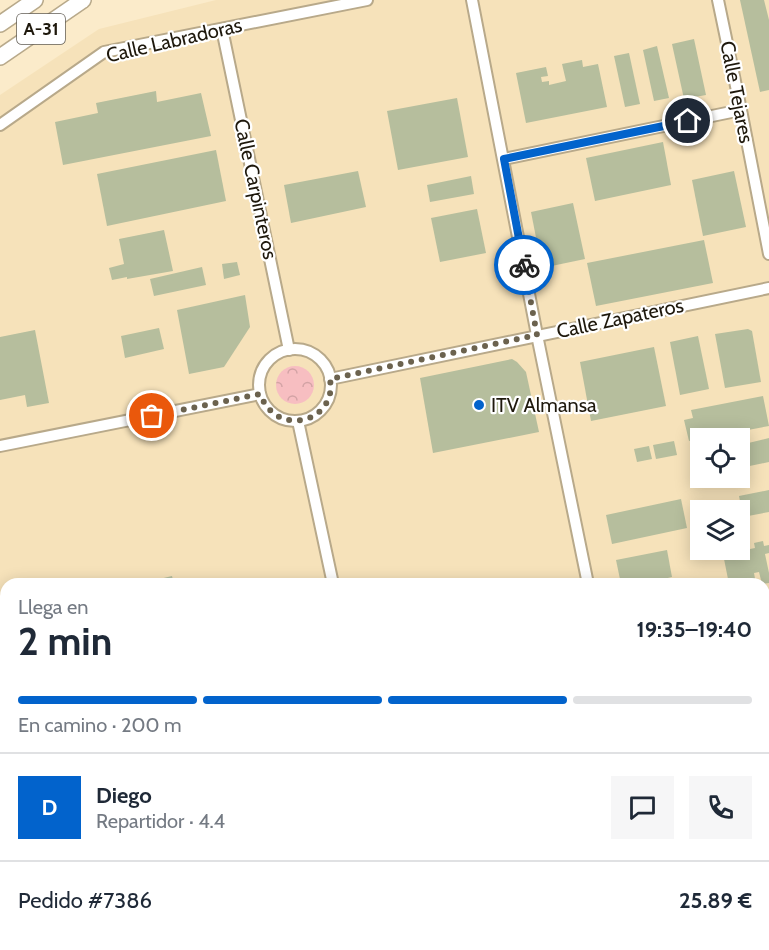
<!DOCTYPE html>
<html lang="es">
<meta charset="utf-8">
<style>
body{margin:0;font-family:Cabin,sans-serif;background:#f6f6f7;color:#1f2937;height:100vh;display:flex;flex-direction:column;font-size:22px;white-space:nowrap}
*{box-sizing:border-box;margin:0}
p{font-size:20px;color:#747a83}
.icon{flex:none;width:33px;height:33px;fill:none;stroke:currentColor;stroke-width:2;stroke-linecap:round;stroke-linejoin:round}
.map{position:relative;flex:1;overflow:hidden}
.details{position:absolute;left:0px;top:578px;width:770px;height:374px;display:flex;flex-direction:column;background:#fff;border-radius:18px 18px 0 0;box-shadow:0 3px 15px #0003}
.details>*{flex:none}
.controls{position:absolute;left:690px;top:428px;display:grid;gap:12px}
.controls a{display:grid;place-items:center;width:60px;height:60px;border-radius:0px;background:#fff;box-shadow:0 3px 15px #0003;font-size:30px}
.pin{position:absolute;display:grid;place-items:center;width:51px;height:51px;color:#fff;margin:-26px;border:3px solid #fff;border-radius:50%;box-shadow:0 2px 6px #0007}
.courier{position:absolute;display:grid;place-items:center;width:60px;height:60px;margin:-30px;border:4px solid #0263cc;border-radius:50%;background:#fff;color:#222;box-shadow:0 2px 8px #0007}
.summary em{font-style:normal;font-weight:800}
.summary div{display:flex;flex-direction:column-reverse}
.summary{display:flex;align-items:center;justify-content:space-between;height:102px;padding:0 18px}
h1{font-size:39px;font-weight:800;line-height:45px}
.bar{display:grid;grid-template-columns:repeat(4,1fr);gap:9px 6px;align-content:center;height:72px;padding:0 18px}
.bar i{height:8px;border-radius:4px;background:#e0e1e3}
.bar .selected{background:#0263cc}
.bar p{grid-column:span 4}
.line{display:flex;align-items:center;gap:15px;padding:0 18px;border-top:2px solid #e0e1e3}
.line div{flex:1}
.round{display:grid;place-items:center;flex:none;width:63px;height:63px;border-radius:0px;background:#f6f6f7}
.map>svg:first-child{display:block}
.built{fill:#f6e2ba;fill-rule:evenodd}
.park{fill:url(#park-crowns)}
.building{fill:#b6be9d}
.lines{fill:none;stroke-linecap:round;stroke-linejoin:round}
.minor-casing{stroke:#b8a98a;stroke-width:14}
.highway-casing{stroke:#b8a98a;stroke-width:18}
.minor{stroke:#fff;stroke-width:10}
.highway{stroke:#fff;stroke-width:15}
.rail{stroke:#695f4c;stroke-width:3;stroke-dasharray:10 10;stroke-linecap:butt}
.done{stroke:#6b624e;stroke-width:6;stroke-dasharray:0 10.8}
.route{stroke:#0263cc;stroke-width:8}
.poi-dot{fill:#0263cc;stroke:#fff;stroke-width:2}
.labels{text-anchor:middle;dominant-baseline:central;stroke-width:4.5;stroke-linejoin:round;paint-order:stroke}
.shield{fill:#fff;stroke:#625d55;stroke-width:1.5}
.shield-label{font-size:18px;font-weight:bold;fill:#1e180c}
.street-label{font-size:20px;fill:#1e180c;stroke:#fff}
.poi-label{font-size:20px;fill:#1e180c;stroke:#fff;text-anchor:start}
</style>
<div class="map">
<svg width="769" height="950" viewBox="0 0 769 950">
<defs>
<pattern id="park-crowns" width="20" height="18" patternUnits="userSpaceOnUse" patternTransform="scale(1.5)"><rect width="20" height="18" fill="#f7bec1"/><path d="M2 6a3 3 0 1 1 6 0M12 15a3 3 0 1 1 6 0" fill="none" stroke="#d3a3a5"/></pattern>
</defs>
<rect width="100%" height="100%" fill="#fbebca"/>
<!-- built -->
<g class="built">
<path d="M 216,0 L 769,0 L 769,925 L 764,923 L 764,584 L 6,584 L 6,769 L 0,767 L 0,95 L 99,29 ZM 700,438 L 740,438 L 740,477 L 700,477 ZM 700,510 L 740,510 L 740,549 L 700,549 Z"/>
<polygon points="0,826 6,827 6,945 585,945 610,950 0,950"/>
</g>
<!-- park -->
<circle class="park" cx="295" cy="385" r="19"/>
<!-- building -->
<g class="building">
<polygon points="740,0 764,0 769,20 769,90 760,92"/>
<polygon points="694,39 706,95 684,99 672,44"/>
<polygon points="657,46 669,98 654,101 643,50"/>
<polygon points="629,53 640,104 625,107 614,56"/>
<polygon points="582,60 583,67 598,64 607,107 526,123 516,73 546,67 548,76 541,77 542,82 549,81 549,85 566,81 562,64"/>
<polygon points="156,91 157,102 201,93 211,136 63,165 55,122 98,113 96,103"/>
<polygon points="457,98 468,157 398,170 387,111"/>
<polygon points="663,142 671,185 595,201 586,158"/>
<polygon points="216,150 226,201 107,226 97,174"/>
<polygon points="358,171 366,207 291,223 284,185"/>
<polygon points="734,171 746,227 703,236 692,180"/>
<polygon points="471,176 474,194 430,202 427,185"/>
<polygon points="573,203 585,259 542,268 531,212"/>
<polygon points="477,209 486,253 440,262 431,218"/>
<polygon points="164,230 173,271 127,279 127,277 112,280 109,268 124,264 119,239"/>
<polygon points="704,240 713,283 596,306 587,263"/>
<polygon points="237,262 240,275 224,279 222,264"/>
<polygon points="202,267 206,285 154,296 150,279"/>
<polygon points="245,295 250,327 224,367 189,374 177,310"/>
<polygon points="159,328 164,349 125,358 121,336"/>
<polygon points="748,329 752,331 761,382 725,388 715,334"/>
<polygon points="35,330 49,403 27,407 25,395 0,400 0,337"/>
<polygon points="698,336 709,389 680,395 670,342"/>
<polygon points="654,347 666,406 591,421 580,362"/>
<polygon points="512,359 517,362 526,372 539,432 433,453 420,378"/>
<polygon points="763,396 769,426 689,441 684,420 693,418 691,410"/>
<polygon points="769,438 769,462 740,468 740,445"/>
<polygon points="674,441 677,455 656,459 653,445"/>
<polygon points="649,446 652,459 637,462 634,449"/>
<polygon points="700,459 700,475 695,477 692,461"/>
<polygon points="769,490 769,512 743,517 739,496"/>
<polygon points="681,499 687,528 612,544 606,515"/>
<polygon points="763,541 764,546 769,545 769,553 765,554 769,573 769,583 762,584 759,572 754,573 756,584 729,584 722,549 740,549 740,545 749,543 750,549 755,548 754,543"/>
<polygon points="667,550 672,577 642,584 621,584 616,560"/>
<polygon points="172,576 174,584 151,584 151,581"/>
<polygon points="769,661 769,707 766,708 764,696 764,662"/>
<polygon points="0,903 6,904 6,945 37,945 35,950 0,950"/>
</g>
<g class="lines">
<!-- minor casing -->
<g class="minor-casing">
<g id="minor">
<polyline points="472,0 537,335 588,584"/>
<polyline points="718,0 741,110 769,254"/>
<polyline points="222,29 289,350"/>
<polyline points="0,125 104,52 367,0"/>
<polyline points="504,159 741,110"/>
<circle cx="295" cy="385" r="36"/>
<polyline points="330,379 769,288"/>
<polyline points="298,421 333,584"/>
<polyline points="0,446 260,394"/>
<polyline points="0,633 6,663"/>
<polyline points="764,739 769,738"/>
<polyline points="0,754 6,755"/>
<polyline points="79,950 80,945"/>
</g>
</g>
<!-- highway casing -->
<g class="highway-casing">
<g id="highway">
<polyline points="0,24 35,0"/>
<polyline points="0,57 83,0"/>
</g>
</g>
<!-- minor -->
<use href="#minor" class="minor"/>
<!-- highway -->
<use href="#highway" class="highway"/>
<!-- rail -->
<g class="rail">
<polyline points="0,787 6,788"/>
<polyline points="0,801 6,802"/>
<polyline points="764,933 769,934"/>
<polyline points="763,945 769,946"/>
</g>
</g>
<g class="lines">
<!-- done -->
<path class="done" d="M 152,416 L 260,394 C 263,400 265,406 270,410 C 286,427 316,423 327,402 C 331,395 331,387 330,379 L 537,335 L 524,265"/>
<!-- route -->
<polyline class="route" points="524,265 504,159 688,121"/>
</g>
<!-- markers -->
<circle class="poi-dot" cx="479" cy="405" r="6"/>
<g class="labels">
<!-- shield labels -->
<rect class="shield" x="17" y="14" width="48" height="30" rx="4.5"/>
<g class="shield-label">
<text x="41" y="29">A-31</text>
</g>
<!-- street labels -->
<g class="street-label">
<text transform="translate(174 40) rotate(-13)">Calle Labradoras</text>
<text transform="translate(737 92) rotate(79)">Calle Tejares</text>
<text transform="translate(256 189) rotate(78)">Calle Carpinteros</text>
<text transform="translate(620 318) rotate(-12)">Calle Zapateros</text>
</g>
<!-- poi labels -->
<g class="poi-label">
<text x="491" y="405">ITV Almansa</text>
</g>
</g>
</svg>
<div class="controls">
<a><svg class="icon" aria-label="locate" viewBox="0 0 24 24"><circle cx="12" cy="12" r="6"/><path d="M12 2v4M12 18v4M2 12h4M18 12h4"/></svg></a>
<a><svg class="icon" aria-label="layers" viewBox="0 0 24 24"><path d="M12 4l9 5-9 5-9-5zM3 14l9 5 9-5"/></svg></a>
</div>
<div class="pin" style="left:152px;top:416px;background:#ea580c"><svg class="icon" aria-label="bag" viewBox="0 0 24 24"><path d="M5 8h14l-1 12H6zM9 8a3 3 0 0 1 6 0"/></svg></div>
<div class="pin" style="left:688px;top:121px;background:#1f2937"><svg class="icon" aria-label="home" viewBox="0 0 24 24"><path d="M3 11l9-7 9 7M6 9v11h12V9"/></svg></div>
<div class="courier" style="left:524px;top:265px"><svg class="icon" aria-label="bike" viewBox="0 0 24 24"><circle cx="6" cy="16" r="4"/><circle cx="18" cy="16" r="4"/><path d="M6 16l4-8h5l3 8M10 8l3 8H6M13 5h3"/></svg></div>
<section class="details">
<div class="summary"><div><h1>2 min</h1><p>Llega en</p></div><em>19:35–19:40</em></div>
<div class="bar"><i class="selected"></i><i class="selected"></i><i class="selected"></i><i></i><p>En camino · 200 m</p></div>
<div class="line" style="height:108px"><b class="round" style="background:#0263cc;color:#fff">D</b><div><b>Diego</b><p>Repartidor · 4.4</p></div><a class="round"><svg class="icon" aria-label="chat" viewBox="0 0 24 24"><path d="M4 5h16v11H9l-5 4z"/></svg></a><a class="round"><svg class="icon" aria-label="phone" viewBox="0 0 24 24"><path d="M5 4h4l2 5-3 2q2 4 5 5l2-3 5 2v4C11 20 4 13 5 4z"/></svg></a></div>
<div class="line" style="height:78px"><div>Pedido #7386</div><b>25.89 €</b></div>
</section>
</div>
